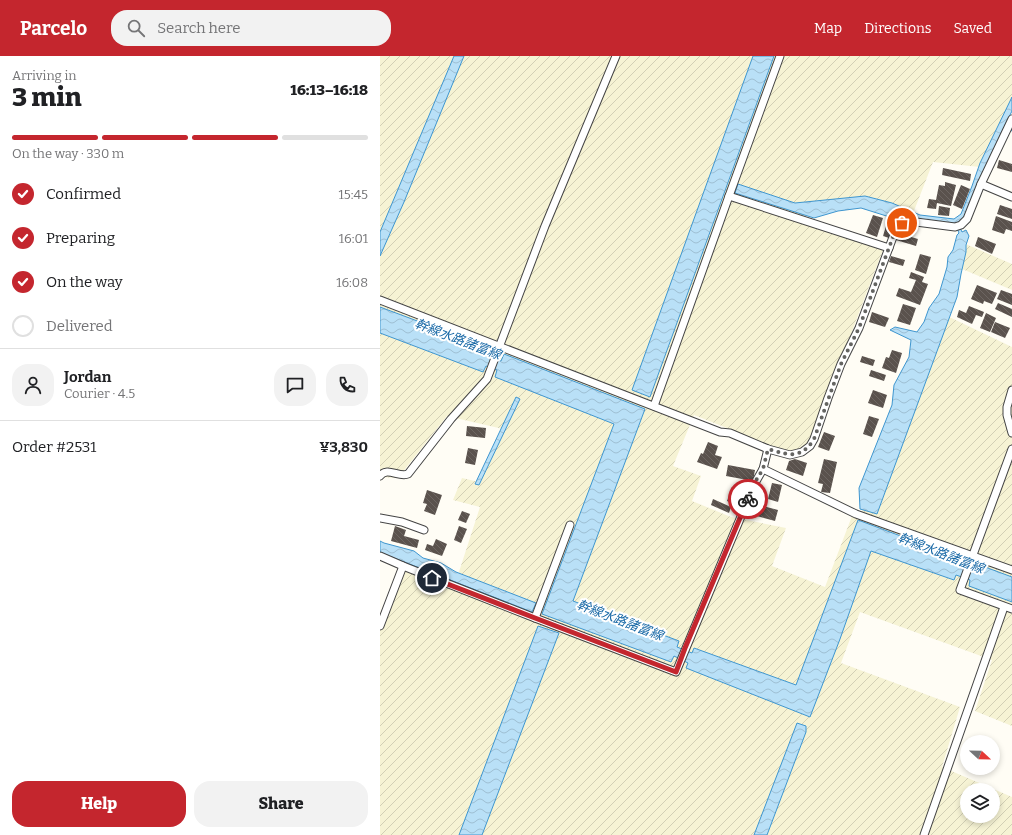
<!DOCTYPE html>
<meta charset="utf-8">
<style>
body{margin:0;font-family:Bitter,"Noto Sans JP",serif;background:#f2f2f2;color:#202124;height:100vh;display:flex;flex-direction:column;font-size:15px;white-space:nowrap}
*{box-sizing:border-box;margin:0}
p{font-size:13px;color:#757577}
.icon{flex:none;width:22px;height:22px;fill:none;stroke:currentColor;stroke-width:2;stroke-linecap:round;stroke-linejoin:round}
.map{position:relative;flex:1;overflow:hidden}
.panel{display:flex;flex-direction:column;background:#fff;width:380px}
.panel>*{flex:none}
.needle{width:26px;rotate:112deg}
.tools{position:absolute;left:580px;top:679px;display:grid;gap:8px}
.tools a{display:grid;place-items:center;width:40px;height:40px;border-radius:50%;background:#fff;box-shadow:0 2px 6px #0003;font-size:20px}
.pin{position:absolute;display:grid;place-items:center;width:34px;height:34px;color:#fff;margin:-17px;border:2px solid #fff;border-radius:50%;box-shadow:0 1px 4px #0007}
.courier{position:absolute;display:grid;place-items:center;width:40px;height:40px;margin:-20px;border:3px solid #c4262e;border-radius:50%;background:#fff;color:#222;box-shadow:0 1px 5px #0007}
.summary em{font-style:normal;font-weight:800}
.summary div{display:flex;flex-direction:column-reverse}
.summary{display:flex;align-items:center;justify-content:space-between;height:68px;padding:0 12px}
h1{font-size:26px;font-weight:800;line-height:30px}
.bar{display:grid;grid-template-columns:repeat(4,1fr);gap:6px 4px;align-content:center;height:48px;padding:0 12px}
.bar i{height:5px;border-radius:3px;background:#e0e0e0}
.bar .on{background:#c4262e}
.bar p{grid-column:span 4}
.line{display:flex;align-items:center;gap:10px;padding:0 12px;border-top:1px solid #e0e0e0}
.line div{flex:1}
.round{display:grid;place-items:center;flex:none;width:42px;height:42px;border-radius:16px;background:#f2f2f2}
ol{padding:0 12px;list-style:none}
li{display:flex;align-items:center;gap:12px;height:44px}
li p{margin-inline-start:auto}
li .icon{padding:4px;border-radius:50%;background:#c4262e;color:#fff;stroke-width:4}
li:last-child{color:#757577}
li i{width:22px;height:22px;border:2px solid #e0e0e0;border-radius:50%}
.button{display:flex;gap:8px;margin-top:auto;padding:8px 12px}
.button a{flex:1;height:46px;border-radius:16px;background:#c4262e;color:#fff;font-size:16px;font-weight:800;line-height:46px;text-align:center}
.button a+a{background:#f2f2f2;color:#202124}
header{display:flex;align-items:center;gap:24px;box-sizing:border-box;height:56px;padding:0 20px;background:#c4262e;color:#fff}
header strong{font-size:19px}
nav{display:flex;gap:22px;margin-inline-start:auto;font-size:14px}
.search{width:280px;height:36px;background:#f2f2f2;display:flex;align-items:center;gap:10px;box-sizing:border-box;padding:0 14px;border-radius:16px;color:#757577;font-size:15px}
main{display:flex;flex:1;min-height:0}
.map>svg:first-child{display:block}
.farmland{fill:url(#farmland-furrows);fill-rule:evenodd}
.water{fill:url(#water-waves);stroke:#3f96cf}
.building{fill:url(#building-back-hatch)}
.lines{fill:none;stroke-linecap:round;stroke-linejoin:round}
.minor-casing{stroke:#444;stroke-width:9}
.minor{stroke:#fff;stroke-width:7}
.done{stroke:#646461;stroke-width:4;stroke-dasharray:0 7.2}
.route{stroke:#c4262e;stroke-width:5}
.labels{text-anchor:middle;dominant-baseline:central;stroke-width:4;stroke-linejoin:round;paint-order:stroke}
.water-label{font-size:13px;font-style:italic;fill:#1768a6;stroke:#fff}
</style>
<header>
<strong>Parcelo</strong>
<div class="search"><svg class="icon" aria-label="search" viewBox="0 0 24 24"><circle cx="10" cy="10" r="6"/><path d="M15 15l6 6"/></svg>Search here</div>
<nav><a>Map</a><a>Directions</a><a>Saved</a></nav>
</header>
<main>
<section class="panel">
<div class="summary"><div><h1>3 min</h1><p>Arriving in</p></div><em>16:13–16:18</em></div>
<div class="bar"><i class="on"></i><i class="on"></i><i class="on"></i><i></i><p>On the way · 330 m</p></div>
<ol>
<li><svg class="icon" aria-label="check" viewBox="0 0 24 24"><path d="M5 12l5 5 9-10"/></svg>Confirmed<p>15:45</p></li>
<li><svg class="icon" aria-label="check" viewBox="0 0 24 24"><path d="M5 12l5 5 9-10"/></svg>Preparing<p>16:01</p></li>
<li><svg class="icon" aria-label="check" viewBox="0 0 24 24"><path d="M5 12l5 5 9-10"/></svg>On the way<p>16:08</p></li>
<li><i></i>Delivered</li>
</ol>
<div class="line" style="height:72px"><a class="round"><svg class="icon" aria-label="person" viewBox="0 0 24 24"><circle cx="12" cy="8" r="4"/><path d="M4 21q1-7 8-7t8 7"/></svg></a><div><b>Jordan</b><p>Courier · 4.5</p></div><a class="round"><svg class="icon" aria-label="chat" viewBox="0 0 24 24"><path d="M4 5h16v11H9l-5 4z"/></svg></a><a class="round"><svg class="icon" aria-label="phone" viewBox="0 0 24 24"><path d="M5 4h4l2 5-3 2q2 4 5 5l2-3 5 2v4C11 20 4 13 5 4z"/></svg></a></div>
<div class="line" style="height:52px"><div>Order #2531</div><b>¥3,830</b></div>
<div class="button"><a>Help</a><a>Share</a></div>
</section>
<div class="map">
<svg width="632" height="779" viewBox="0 0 632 779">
<defs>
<pattern id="farmland-furrows" width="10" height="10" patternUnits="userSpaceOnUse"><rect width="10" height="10" fill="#f6f3d4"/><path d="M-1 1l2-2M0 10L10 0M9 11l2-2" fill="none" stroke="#d2cfb5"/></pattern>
<pattern id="water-waves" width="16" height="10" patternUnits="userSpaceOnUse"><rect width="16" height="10" fill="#b9e0f7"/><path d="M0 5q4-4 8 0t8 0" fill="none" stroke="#9ebfd3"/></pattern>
<pattern id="building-back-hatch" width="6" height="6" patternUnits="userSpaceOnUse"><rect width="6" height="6" fill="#5a524d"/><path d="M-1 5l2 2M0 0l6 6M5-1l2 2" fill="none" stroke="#6d6662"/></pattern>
</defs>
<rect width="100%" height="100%" fill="#fffdf5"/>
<!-- farmland -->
<g class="farmland">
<path d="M 0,0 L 632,0 L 632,46 L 600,111 L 553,106 L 532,160 L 485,147 L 437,152 L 416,165 L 503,194 L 429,388 L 410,397 L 314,359 L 293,410 L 321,420 L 312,445 L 351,461 L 406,472 L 392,510 L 445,531 L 472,460 L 489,451 L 563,258 L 632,291 L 632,670 L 595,655 L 612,604 L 480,556 L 461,607 L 580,651 L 562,711 L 632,741 L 632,779 L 0,779 L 0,562 L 6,565 L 30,504 L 77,522 L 100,451 L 73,444 L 82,422 L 99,426 L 123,373 L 67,360 L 18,422 L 0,421 ZM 587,734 L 613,734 L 613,760 L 587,760 Z"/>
<polygon points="581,186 632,208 632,234 575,210"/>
</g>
<!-- water -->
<g class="water">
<polygon points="74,0 84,0 24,146 0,200 0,176"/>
<polygon points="373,0 394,0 270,341 252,334"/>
<polygon points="632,41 632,55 625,69 632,72 632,75 624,71 583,163 578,167 582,176 586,174 589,180 586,189 586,196 581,218 577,241 497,458 480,453 479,432 512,349 514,329 529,301 531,284 510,274 515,271 537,276 544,266 549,252 559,238 567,211 568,201 573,194 577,179 579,177 575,168 539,163 516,163 481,152 458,155 434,162 355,137 358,128 415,147 485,140 512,147 540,159 574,163 581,158 592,130 600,107"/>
<polygon points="0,251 112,293 110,301 121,305 124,298 265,353 193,545 299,585 297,591 312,597 314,592 416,629 478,464 582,503 580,508 594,514 597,508 632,521 632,546 589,530 590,524 576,519 574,524 491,495 460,583 430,661 306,612 308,607 294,600 291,606 162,558 234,368 115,321 117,314 106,310 103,316 0,277"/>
<polygon points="136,341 140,343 99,429 95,428"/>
<polygon points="0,485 4,487 34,495 43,502 61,507 76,516 156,547 152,556 4,498 0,496"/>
<polygon points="158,570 179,577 102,779 79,779"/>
<polygon points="417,667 426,670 426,676 387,779 374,779"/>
</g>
<!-- building -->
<g class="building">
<polygon points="619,104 632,108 632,116 617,112"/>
<polygon points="563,112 591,118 590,125 562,119"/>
<polygon points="565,126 576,129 571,150 557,147 556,153 547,152 549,143 556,144 559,129 565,130"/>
<polygon points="581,129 590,133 582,153 573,149"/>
<polygon points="620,149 632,153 632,163 617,158"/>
<polygon points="559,150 570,152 569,160 558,159"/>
<polygon points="493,159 503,162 497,181 486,177"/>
<polygon points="616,160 632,166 632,175 626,173 624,178 612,174"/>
<polygon points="506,170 512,172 509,182 503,180"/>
<polygon points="518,177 538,183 536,190 516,184"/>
<polygon points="598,181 616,188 612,198 595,190"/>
<polygon points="540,198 551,201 546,218 535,214"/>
<polygon points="511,200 525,204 523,210 509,206"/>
<polygon points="531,216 544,221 542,226 548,228 540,249 516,240 519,232 531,236 536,224 529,222"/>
<polygon points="597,229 617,237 612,248 604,245 603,248 591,243"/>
<polygon points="621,234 632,238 632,249 617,243"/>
<polygon points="618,247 632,253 632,261 615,253"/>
<polygon points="523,248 536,252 530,269 517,265"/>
<polygon points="589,250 604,256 602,261 596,259 592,268 577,261 579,254 586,257"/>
<polygon points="492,256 509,262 505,271 489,266"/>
<polygon points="606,257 616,262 610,276 600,272"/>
<polygon points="615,266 630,272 625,282 611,276"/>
<polygon points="512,294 522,297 516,317 502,312 506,301 509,302"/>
<polygon points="482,300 495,304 493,310 480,306"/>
<polygon points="491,314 506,319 504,325 489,320"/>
<polygon points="493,334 507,339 503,352 488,347"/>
<polygon points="489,360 499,363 492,381 483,378"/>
<polygon points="87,370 106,372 105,382 86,380"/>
<polygon points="444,376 455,380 449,395 438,391"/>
<polygon points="328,386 338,390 335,399 342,401 337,413 317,406 321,397 323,398"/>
<polygon points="88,392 98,394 95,409 85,407"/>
<polygon points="415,403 427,407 423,420 406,414 409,405"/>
<polygon points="444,403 457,406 450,437 441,436 443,428 438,427"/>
<polygon points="348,409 375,414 373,425 346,420"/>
<polygon points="392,427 402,429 398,446 388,443"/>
<polygon points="352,431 364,436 359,450 347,445"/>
<polygon points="47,434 62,439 55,459 44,455 47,448 43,447"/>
<polygon points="333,443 351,451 349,457 331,449"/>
<polygon points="376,448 398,454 395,465 373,459"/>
<polygon points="82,455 90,458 86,467 78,464"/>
<polygon points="15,470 26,474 24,480 39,484 37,492 11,485"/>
<polygon points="79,470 87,473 81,487 74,484"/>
<polygon points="56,483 67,488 62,500 45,494 47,488 53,490"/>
</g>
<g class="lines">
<!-- minor casing -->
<g class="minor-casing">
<g id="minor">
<polyline points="632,63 601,128 632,141"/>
<polyline points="349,140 509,192"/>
<polyline points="0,244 340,376 350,377 388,393 410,399 422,396 430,390 434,383 448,342 461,308 479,272 516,173 518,169 522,167 536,166 575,171 581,169 587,163 601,128"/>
<polyline points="632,334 627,351 627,359 632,377"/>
<polyline points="274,350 349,140 400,0"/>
<polyline points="388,393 383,413 476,458 632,514"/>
<polyline points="632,393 580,534 632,553"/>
<path d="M 0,420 C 7,410 19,422 28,418 L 71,363 L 107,323 L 165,170 L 236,0"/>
<polyline points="0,462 22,466 44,474"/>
<polyline points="0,500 23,510 155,562 296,616 375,427 383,413"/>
<polyline points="155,562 190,469"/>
<polyline points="0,570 23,510"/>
<polyline points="544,779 624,551"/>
</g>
</g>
<!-- minor -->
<use href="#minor" class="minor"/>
</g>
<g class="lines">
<!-- done -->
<path class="done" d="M 368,443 L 375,426 L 383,413 L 388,393 C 408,399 421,404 434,383 L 457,319 L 461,308 L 479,272 L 516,173 L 518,169 L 522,167"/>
<!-- route -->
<polyline class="route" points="52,522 155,562 296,616 305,592 368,443"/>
</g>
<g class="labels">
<!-- water labels -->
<g class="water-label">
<text transform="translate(78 283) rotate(21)">幹線水路諸富線</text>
<text transform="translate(561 497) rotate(21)">幹線水路諸富線</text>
<text transform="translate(240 564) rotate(21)">幹線水路諸富線</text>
</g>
</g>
</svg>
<div class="tools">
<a><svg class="needle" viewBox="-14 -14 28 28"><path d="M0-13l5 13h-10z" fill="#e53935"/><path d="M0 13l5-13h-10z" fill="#757577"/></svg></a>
<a><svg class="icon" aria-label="layers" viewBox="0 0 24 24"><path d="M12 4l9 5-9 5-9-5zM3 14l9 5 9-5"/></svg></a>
</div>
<div class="pin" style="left:522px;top:167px;background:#ea580c"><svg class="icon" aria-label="bag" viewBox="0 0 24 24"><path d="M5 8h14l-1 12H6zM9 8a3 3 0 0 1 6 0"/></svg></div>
<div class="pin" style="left:52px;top:522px;background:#1f2937"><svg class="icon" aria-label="home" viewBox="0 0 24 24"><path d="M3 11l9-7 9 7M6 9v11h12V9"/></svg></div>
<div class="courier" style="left:368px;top:443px"><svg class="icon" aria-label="bike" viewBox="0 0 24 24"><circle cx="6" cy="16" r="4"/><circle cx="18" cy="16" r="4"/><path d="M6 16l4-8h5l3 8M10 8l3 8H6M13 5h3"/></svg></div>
</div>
</main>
